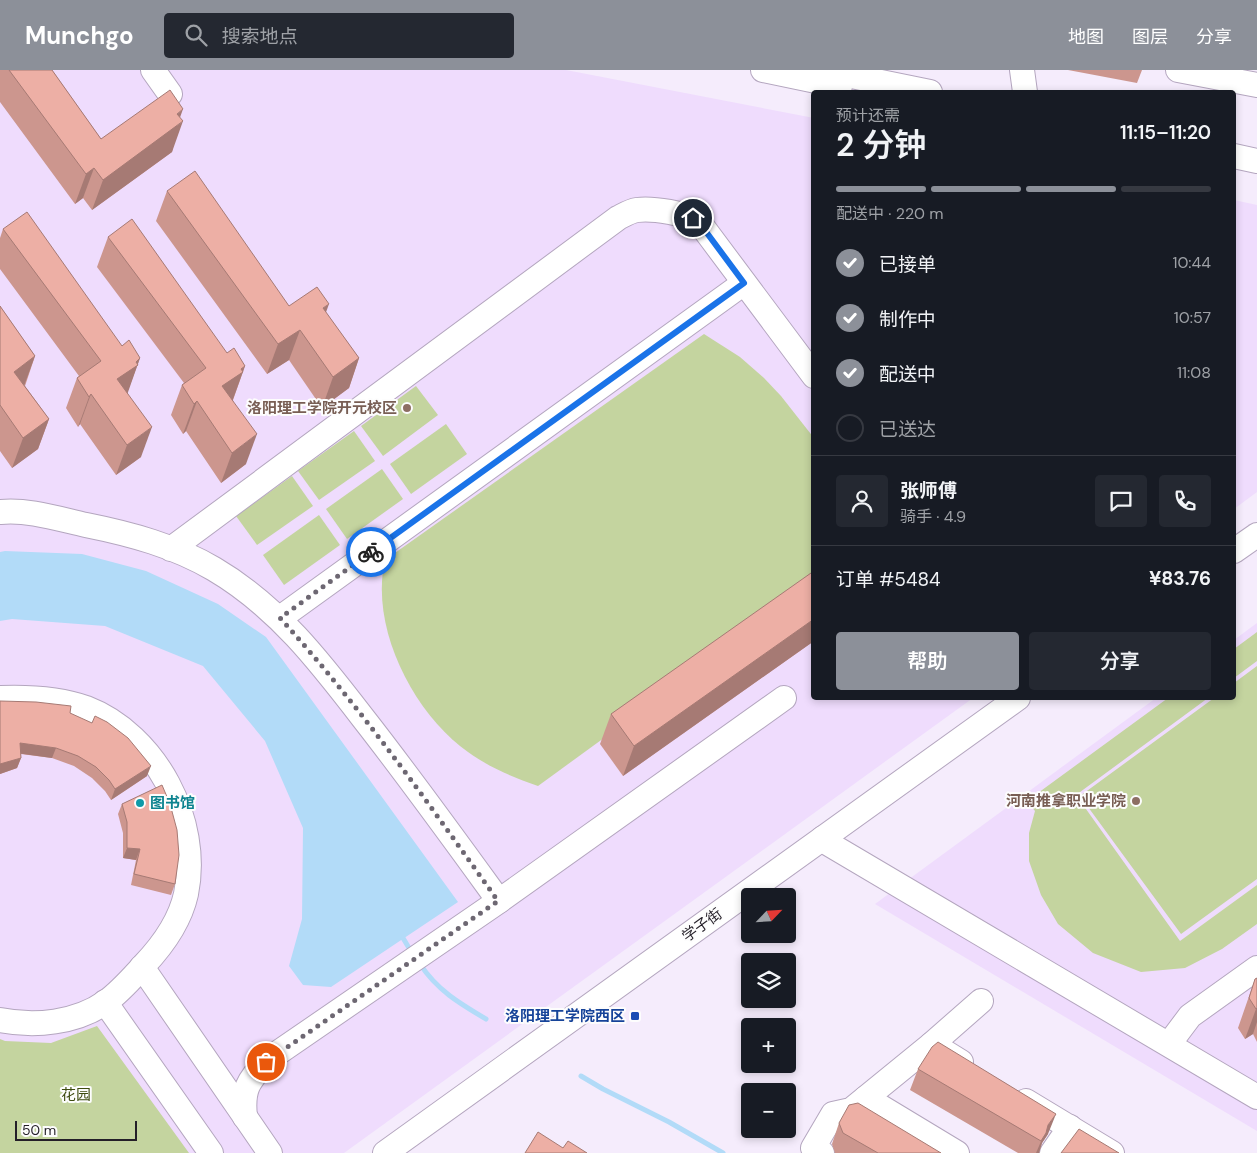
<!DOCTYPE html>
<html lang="zh">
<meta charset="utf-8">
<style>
body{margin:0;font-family:"DM Sans","Noto Sans SC",sans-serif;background:#242831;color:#f1f3f6;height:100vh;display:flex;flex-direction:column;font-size:19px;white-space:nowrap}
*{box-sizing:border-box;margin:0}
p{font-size:16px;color:#9ea1a6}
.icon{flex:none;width:28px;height:28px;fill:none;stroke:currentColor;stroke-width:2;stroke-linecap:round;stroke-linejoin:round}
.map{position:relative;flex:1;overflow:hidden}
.drawer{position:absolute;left:811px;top:20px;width:425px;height:610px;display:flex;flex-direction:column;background:#171b24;border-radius:5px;box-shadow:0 2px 8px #0003}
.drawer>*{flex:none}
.needle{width:32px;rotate:65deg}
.tools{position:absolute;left:741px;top:818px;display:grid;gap:10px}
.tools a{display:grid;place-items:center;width:55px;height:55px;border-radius:5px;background:#171b24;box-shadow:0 2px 8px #0003;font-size:25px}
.scale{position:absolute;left:15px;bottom:12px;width:122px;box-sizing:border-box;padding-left:5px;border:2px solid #241f28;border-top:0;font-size:14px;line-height:18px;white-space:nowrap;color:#241f28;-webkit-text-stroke:4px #fdfdfd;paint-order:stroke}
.pin{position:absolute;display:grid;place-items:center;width:42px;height:42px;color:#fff;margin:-21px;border:2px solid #fff;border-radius:50%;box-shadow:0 1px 5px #0007}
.courier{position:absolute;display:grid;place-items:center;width:50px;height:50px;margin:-25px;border:4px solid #1a73e8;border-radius:50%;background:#fff;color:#222;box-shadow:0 1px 6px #0007}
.headline em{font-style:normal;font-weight:600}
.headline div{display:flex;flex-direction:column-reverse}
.headline{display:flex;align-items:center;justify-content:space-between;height:85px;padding:0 25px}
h1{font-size:32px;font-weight:600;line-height:38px}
.bar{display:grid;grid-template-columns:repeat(4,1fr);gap:8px 5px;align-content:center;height:60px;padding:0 25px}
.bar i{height:6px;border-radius:4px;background:#363941}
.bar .current{background:#8c9099}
.bar p{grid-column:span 4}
.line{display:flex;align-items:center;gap:12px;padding:0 25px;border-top:1px solid #363941}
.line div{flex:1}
.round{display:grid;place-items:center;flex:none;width:52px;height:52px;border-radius:5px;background:#242831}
ol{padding:0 25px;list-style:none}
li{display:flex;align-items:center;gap:15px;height:55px}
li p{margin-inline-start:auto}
li .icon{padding:5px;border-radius:50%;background:#8c9099;color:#fff;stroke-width:4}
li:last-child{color:#9ea1a6}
li i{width:28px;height:28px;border:2px solid #363941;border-radius:50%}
.button{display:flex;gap:10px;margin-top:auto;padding:10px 25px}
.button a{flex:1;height:58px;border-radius:5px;background:#8c9099;color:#fff;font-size:20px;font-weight:600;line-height:58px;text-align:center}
.button a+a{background:#242831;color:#f1f3f6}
header{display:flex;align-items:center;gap:30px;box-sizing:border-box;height:70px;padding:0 25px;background:#8c9099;color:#fff}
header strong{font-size:24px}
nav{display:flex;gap:28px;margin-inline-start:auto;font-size:18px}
.search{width:350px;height:45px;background:#242831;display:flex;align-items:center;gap:12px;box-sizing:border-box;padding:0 18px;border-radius:5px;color:#9ea1a6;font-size:19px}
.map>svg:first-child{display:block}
.built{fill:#efdcfd}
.park{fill:#c4d49f}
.water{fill:#b2dbf8}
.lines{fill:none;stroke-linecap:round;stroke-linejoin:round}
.stream{stroke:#b2dbf8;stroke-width:5}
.minor-casing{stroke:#b4a6bf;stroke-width:26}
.minor{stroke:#fff;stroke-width:24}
.wall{fill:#cc968e}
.shaded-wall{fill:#a67a74}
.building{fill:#edafa5;stroke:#a67a74}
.done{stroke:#6d6772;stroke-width:5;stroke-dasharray:0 9}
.route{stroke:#1a73e8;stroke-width:6}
.education-dot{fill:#8d6e63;stroke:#fdfdfd;stroke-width:2}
.culture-dot{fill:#0f9aa8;stroke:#fdfdfd;stroke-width:2}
.transit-dot{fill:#1a4fb4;stroke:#fdfdfd;stroke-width:2}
.labels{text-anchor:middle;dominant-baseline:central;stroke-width:4;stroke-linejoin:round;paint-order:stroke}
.education-label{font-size:15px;font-weight:bold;fill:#785e54;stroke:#fdfdfd;text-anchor:end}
.culture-label{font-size:15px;font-weight:bold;fill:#0d838f;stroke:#fdfdfd;text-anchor:start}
.street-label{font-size:15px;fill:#241f28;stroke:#fdfdfd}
.transit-label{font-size:15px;font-weight:bold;fill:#164399;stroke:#fdfdfd;text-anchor:end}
.park-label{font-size:15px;fill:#3d4b0f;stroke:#fdfdfd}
</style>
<header>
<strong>Munchgo</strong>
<div class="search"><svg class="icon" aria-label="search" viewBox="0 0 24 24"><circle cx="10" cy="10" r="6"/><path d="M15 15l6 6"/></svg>搜索地点</div>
<nav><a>地图</a><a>图层</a><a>分享</a></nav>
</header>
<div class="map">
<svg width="1257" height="1083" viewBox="0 0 1257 1083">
<rect width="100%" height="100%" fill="#f5ecfc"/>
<!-- built -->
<g class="built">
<polygon points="0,0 566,0 814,48 814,628 973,628 344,1083 0,1083"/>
<polygon points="1234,130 1257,135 1257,422 1234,439"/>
<polygon points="1257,553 1257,1061 875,834 1156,628 1234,628 1234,570"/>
</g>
<!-- park -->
<g class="park">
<path d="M 704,264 L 740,287 L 764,308 L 781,326 L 814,368 L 814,515 L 538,716 C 509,706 484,695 460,676 C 410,636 370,555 385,490 Z"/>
<polygon points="416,316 438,345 383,386 361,356"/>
<polygon points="446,354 467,384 411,424 390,394"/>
<polygon points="354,361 375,391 319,430 298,401"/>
<polygon points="382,399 403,429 347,469 326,439"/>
<polygon points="292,406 313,436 257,475 236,446"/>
<polygon points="319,445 340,475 284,515 263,485"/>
<polygon points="1257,562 1257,591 1234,608 1234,579"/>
<polygon points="1257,596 1257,809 1181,864 1080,726 1214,628 1234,628 1234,613"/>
<polygon points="1168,628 1208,628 1076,725 1180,871 1257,815 1257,854 1222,879 1185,898 1141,902 1093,883 1058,854 1041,825 1029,791 1029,763 1035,741 1027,731"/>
<polygon points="97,956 189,1083 0,1083 0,969 5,971 51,973"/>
</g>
<!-- water -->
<polygon class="water" points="5,481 82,484 146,501 218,534 266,567 458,832 331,917 303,915 289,896 302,849 303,758 265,671 203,596 105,556 12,549 0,551 0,482"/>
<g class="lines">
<!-- stream -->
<g class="stream">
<polyline points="403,868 412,883"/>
<path d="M 420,894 C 437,920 459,933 486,949"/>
<polyline points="581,1006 603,1019 669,1052 723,1083"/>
</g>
<!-- minor casing -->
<g class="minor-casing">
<g id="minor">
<polyline points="153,0 170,24"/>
<polyline points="763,0 840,16"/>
<polyline points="822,0 930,22"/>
<polyline points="1022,0 1025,22"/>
<polyline points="1178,0 1257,15"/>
<polyline points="1234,86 1257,91"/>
<path d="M 0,442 C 28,439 59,449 86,455 C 131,464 175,476 214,499 C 277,536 320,592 363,648 C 410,708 454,769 499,831"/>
<path d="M 171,479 L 618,148 C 624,145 630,141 637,140 C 652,138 687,143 699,152 L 814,306"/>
<polyline points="1234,481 1257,465"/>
<polyline points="280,548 744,213"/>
<path d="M 0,628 C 27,627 61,629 86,638 C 156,665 201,751 186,824 C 180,851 162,876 144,895 C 132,908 120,922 106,932 C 76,953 35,957 0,950"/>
<polyline points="823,768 829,774 1257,1027"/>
<polyline points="142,897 270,1083"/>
<polyline points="105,932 211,1083"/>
<polyline points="1169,974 1190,946 1257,898"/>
<polyline points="961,992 932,974 981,931"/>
<polyline points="866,1028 957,1083"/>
<polyline points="1026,1031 1112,1083"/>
<path d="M 245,1047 C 242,1019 248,1012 266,991 L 499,831 L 784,628"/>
<polyline points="385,1083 1018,628"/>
<polyline points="822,1083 813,1078 833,1044 851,1040 932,974"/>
<polyline points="1052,1083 1070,1057"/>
</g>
</g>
<!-- minor -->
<use href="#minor" class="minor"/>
</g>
<!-- wall -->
<g class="wall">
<polygon points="0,0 52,0 101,69 180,48 172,82 92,140 83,128 75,134 0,32"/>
<polygon points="1068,0 1142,0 1137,13"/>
<polygon points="167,121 289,236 326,243 359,288 349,318 322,338 289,290 267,304 156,151"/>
<polygon points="3,159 122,276 140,288 127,323 141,387 116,405 80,354 78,357 66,338 77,308 79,306 0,199 0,168"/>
<polygon points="108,167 227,283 245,296 233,330 246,394 221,413 186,361 183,364 171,345 182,315 184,313 97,197"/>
<polygon points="0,236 35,286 25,316 49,349 38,379 12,398 0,381"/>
<polygon points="814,507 814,571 623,706 600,674 611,644"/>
<polygon points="0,631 70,643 147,706 111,730 105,721 92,708 74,696 52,688 21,684 21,688 17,698 0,704"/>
<polygon points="122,734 175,814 171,825 131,815 136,790 123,788 123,763 118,744"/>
<polygon points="1257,908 1257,972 1253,964 1245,969 1238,958 1255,909"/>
<polygon points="918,999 1048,1064 1042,1073 1039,1083 1018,1083 910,1020"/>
<polygon points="839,1053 941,1083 835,1083 832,1074"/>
</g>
<!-- shaded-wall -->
<g class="shaded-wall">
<polygon points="183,39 177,56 183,51 172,82 92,140 103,110"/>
<polygon points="94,98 83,128 75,134 86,104"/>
<polygon points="329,234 318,264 323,238"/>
<polygon points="300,260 289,290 267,304 278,274"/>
<polygon points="35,286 24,316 14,302"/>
<polygon points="140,288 127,325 117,309"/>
<polygon points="359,288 349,318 322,338 333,307"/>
<polygon points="245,296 232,332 222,316"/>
<polygon points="91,324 80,354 78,357 89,327"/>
<polygon points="197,331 186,361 183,364 194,334"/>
<polygon points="49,349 38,379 12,398 23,368"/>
<polygon points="152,357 141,387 116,405 127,375"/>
<polygon points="257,364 246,394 221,413 232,383"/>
<polygon points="814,549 814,571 623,706 634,676"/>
<polygon points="20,673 56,678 52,688 16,683"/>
<polygon points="21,688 17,698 0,704 0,694"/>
<polygon points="151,696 147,706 111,730 115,719"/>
<polygon points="127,778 140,779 136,790 123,788"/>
<polygon points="1257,938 1257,952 1253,964 1245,969 1256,939"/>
<polygon points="1056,1044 1048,1064 1042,1073 1039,1083 1036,1083 1048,1055"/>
</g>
<!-- building -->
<g class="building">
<polygon points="9,0 52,0 101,69 170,20 183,39 177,44 183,51 103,110 94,98 86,104"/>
<polygon points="195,101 289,236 317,217 329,234 323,238 359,288 333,307 300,260 278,274 167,121"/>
<polygon points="27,142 122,276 129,270 140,288 136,292 138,295 117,309 152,357 127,375 91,324 89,327 77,308 101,291 3,159"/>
<polygon points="132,149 227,283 234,278 245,296 241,299 243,302 222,316 257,364 232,383 197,331 194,334 182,315 206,298 108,167"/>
<polygon points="0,236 35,286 14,302 49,349 23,368 0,335"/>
<polygon points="811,503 814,507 814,549 634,676 611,644"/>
<polygon points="0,631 36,632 71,636 70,643 92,653 95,646 107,652 128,668 151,696 115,719 109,710 96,697 78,686 56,678 20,673 21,688 0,694"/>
<polygon points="162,715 170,734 177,760 179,785 175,814 134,804 140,779 127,778 127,752 122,734"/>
<polygon points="1257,908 1257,938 1256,939 1249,928 1255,909"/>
<polygon points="938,972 1056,1044 1048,1055 1046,1063 1041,1071 918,999 932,977"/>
<polygon points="858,1033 941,1083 878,1083 843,1063 839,1053 849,1035"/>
<polygon points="1079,1059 1119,1083 1061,1083"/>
<polygon points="538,1062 563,1078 568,1071 587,1083 525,1083"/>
</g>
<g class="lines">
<!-- done -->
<path class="done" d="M 266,992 L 498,831 C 429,734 360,636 280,548 L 371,482"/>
<!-- route -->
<polyline class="route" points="371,482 744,213 704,159 693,148"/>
</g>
<!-- markers -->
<g class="education-dot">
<circle cx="407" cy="338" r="5"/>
<circle cx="1136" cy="731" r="5"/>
</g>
<circle class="culture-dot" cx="140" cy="733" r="5"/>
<rect class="transit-dot" x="630" y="941" width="10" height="10" rx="2.5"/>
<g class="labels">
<!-- education labels -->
<g class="education-label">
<text x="397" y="338">洛阳理工学院开元校区</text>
<text x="1126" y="731">河南推拿职业学院</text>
</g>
<!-- culture labels -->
<g class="culture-label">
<text x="150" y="733">图书馆</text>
</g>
<!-- street labels -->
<g class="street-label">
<text transform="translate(702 855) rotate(-36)">学子街</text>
</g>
<!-- transit labels -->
<g class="transit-label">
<text x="625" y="946">洛阳理工学院西区</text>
</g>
<!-- park labels -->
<g class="park-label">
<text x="76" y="1025">花园</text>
</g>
</g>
</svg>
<div class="tools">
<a><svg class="needle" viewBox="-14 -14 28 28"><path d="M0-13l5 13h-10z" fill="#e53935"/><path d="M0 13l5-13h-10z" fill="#9ea1a6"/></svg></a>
<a><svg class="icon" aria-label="layers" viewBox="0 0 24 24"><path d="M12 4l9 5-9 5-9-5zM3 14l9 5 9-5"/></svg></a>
<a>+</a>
<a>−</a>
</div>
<div class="scale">50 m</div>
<div class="pin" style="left:266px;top:992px;background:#ea580c"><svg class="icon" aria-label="bag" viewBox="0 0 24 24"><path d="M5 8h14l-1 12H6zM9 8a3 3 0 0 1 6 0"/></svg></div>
<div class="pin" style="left:693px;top:148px;background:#1f2937"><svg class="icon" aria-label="home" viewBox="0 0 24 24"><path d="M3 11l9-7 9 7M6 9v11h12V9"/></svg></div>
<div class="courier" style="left:371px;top:482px"><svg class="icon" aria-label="bike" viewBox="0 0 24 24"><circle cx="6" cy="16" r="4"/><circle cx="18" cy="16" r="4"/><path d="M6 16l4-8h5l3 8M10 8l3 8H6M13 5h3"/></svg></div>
<section class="drawer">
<div class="headline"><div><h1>2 分钟</h1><p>预计还需</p></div><em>11:15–11:20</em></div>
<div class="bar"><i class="current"></i><i class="current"></i><i class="current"></i><i></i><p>配送中 · 220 m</p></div>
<ol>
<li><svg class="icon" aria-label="check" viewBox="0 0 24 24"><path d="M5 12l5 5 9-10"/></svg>已接单<p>10:44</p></li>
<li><svg class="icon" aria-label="check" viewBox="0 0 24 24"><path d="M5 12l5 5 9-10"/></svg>制作中<p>10:57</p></li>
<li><svg class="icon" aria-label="check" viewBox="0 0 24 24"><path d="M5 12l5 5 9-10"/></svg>配送中<p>11:08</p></li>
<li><i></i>已送达</li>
</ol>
<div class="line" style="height:90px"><a class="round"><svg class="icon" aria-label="person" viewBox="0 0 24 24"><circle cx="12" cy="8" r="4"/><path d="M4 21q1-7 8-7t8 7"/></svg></a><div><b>张师傅</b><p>骑手 · 4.9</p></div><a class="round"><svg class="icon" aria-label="chat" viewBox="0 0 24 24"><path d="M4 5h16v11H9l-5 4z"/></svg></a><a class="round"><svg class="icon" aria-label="phone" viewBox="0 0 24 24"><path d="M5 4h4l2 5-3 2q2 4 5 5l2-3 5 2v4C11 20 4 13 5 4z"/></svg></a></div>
<div class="line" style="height:65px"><div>订单 #5484</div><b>¥83.76</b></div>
<div class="button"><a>帮助</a><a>分享</a></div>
</section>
</div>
